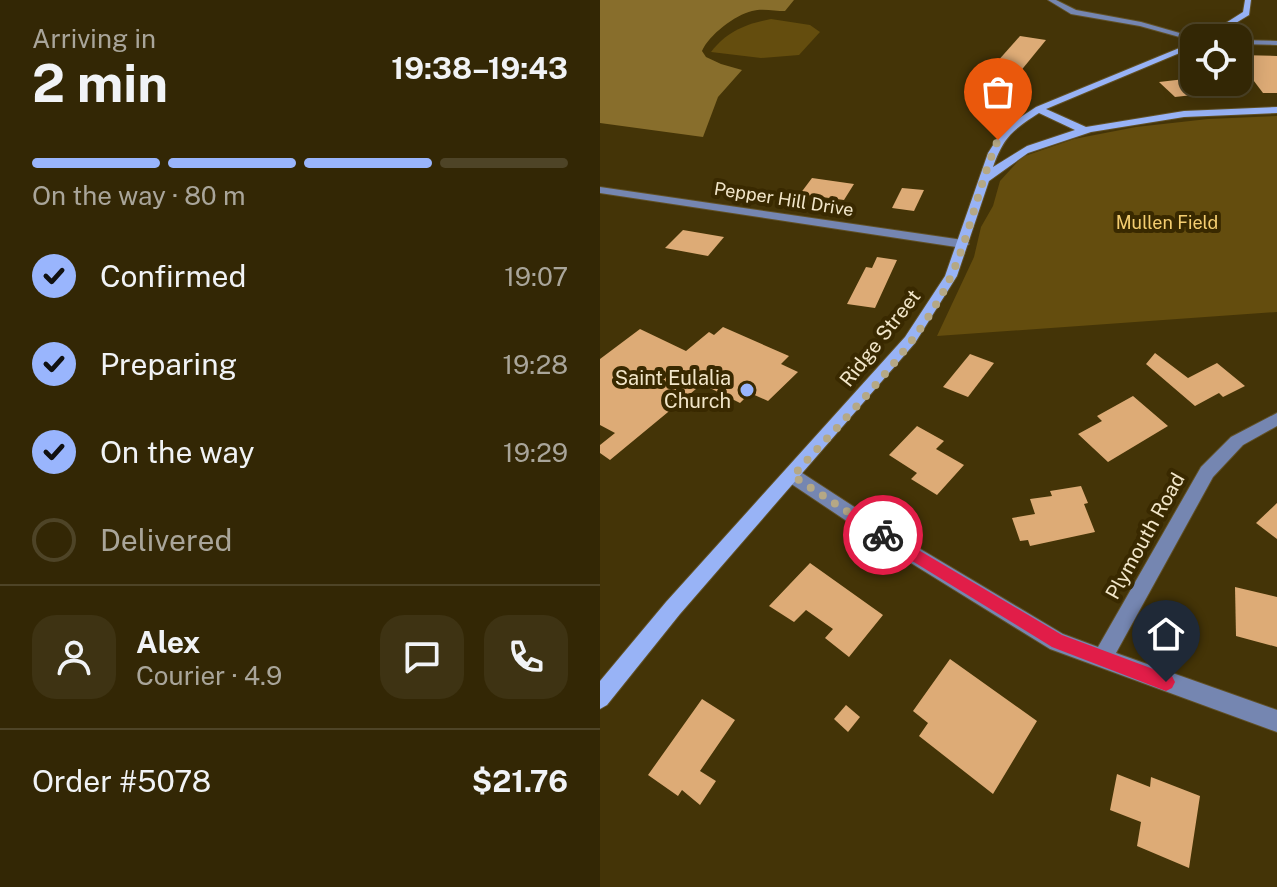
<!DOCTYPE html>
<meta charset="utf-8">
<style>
body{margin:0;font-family:"Public Sans",sans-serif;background:#3e3313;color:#f1f3f6;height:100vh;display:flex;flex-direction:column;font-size:30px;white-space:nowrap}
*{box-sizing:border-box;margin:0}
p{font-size:26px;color:#a9a59a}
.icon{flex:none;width:44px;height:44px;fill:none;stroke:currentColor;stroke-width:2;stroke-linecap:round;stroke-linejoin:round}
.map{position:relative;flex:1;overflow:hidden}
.panel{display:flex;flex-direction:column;background:#332705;width:600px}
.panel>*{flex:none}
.controls{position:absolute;left:580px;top:24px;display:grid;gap:16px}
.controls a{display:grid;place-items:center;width:72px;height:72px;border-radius:16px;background:#332705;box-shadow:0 4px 20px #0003,0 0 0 2px #4e4427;font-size:40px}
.pin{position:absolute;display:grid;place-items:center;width:68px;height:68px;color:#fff;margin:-82px -34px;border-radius:50% 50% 50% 0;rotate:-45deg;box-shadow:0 0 8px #0007}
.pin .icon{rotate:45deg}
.courier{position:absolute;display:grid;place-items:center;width:80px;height:80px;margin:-40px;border:6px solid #e11d48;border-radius:50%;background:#fff;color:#222;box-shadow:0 2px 10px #0007}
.head em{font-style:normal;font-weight:700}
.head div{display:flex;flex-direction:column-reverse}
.head{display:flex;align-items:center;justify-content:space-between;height:136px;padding:0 32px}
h1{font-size:52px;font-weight:700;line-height:60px}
.bar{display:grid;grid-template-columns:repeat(4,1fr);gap:12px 8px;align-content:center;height:96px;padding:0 32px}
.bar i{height:10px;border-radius:6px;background:#4e4427}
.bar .current{background:#99b5fd}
.bar p{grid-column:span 4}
.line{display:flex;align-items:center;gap:20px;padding:0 32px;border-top:2px solid #4e4427}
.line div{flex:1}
.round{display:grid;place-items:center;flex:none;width:84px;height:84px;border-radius:24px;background:#3e3313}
ol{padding:0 32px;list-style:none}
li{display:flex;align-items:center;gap:24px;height:88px}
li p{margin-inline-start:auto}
li .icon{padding:8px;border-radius:50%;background:#99b5fd;color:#111;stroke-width:4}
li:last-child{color:#a9a59a}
li i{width:44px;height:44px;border:4px solid #4e4427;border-radius:50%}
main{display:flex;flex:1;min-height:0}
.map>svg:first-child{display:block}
.green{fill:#644d0e}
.forest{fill:#886e2c}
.building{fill:#ddab76}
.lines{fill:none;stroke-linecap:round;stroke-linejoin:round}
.street-casing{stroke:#605026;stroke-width:2}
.secondary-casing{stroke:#605026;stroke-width:2}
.street{fill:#7586b1;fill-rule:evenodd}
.secondary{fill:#98b3f6;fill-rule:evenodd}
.route{fill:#e11d48}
.done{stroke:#b5a885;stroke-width:8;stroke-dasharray:0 14.4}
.poi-dot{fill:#99b5fd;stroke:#392900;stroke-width:3}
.labels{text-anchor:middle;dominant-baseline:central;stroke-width:8;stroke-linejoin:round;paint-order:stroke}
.far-street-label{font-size:18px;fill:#f2e6c9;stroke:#392900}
.far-park-label{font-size:18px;fill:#f4cd70;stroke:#392900}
.street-label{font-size:20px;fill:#f2e6c9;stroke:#392900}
.poi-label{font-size:20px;fill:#f2e6c9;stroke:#392900;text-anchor:end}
</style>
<main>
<section class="panel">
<div class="head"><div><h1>2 min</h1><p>Arriving in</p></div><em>19:38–19:43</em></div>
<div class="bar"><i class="current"></i><i class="current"></i><i class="current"></i><i></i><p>On the way · 80 m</p></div>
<ol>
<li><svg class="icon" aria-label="check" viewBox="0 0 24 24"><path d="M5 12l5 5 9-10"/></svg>Confirmed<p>19:07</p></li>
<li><svg class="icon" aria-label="check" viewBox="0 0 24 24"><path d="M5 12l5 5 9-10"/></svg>Preparing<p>19:28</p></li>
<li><svg class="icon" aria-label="check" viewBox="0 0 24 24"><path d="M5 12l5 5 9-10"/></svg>On the way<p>19:29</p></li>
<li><i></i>Delivered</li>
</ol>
<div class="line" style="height:144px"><a class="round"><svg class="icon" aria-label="person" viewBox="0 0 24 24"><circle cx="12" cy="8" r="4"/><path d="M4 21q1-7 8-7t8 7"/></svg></a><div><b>Alex</b><p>Courier · 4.9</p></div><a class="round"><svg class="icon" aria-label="chat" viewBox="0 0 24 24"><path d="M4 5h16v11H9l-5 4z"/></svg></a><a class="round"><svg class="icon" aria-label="phone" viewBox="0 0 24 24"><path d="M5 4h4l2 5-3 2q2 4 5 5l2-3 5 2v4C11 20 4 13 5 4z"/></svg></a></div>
<div class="line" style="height:104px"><div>Order #5078</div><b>$21.76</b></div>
</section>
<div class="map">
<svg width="677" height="887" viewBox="0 0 677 887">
<rect width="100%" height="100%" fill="#443407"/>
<!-- green -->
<g class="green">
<path d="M 171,19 L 210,25 L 220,32 L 199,55 L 161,58 L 111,52 C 127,31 146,24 171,19 Z"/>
<polygon points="677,116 677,312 337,336 374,257 381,227 393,206 400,181 422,157 474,139 536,127 608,119"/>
</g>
<!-- forest -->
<path class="forest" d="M 0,0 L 194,0 L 185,11 C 175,11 162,8 152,11 C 135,15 109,35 102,51 L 106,57 L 121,64 L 142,70 L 118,97 L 103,137 L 0,123 Z"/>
<!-- building -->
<g class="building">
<polygon points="420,36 446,40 411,83 380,81"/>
<polygon points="638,55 677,56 677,93 663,93 638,60"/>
<polygon points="585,79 602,94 575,97 559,82"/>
<polygon points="212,178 254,184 244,200 200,194"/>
<polygon points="302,188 324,190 314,211 292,208"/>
<polygon points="83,230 124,237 108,256 65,248"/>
<polygon points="277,257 297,260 275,308 247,304 266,267 272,268"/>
<polygon points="123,327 189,356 181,364 198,372 168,401 150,393 140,403 102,384 10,460 0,453 0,445 15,433 0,425 0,359 40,329 86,351 109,332 114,335"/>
<polygon points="555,353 588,378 617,363 645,386 623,397 619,393 595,406 546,364"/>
<polygon points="370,354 394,363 368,397 343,387"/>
<polygon points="533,396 568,426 508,462 478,434 502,421 497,416"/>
<polygon points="317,426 344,441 336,449 364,465 337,495 311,479 317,473 289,455"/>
<polygon points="481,486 488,503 484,504 495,532 430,546 428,540 420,541 412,518 435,514 430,499 452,496 450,491"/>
<polygon points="677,503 677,539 656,523"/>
<polygon points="210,563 283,615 249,657 225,638 233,629 206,610 194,622 169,606"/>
<polygon points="635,587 677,597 677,647 636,636"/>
<polygon points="350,659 437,721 393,794 319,736 328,723 313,711"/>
<polygon points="102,699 135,720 100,771 116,781 100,805 82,790 78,796 48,775"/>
<polygon points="246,705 260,717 248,732 234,719"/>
<polygon points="517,774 550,787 551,777 600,796 589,868 537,846 541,822 510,810"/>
</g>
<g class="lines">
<!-- street casing -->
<g class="street-casing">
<g id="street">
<polygon points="448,0 456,0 476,10 541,22 597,38 594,38 594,41 540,26 471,14"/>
<polygon points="638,40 677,41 677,45 638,44"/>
<polygon points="0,187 363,240 369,244 363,248 0,193"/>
<polygon points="677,413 677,426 643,445 613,477 516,653 677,710 677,732 450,649 290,550 187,481 185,476 187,471 199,471 302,538 463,634 498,647 601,467 631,437"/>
</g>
</g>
<!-- secondary casing -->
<g class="secondary-casing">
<g id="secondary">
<polygon points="645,0 651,0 649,15 611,38 602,38 643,12"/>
<path d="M 594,42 L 594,47 L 446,109 L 486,127 L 584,111 L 677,107 L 677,113 L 584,117 L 491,132 L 428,153 L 389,181 L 357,276 L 315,343 L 80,614 L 7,705 L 0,709 L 0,681 L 66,602 L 305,337 L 345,276 L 388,153 L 404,128 L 436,107 ZM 439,113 L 475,130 L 427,146 L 393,167 C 404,136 413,130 439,113 Z"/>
</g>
</g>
<!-- street -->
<use href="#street" class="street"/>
<!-- secondary -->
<use href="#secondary" class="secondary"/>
</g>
<!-- route -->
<polygon class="route" points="283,529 462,635 572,676 575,682 572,688 566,691 452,647 278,540 276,535"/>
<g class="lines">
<!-- done -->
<path class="done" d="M 283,535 L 193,476 C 244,418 321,345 352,274 C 371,231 379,184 398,140"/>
</g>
<!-- markers -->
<circle class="poi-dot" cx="147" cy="390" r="8"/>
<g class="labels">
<!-- far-street labels -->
<g class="far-street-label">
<text transform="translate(184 199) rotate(9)">Pepper Hill Drive</text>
</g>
<!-- far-park labels -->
<g class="far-park-label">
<text x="567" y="222">Mullen Field</text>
</g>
<!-- street labels -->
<g class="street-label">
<text transform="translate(280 338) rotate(-52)">Ridge Street</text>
<text transform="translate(545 536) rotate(-61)">Plymouth Road</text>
</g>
<!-- poi labels -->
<g class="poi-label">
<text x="131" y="378">Saint Eulalia<tspan x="131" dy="23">Church</tspan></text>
</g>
</g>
</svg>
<div class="controls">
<a><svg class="icon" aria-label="locate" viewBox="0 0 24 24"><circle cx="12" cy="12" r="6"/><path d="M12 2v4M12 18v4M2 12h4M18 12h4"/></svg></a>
</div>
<div class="pin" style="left:398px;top:140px;background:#ea580c"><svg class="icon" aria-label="bag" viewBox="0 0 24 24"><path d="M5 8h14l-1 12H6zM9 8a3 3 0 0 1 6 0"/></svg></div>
<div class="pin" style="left:566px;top:682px;background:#1f2937"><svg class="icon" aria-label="home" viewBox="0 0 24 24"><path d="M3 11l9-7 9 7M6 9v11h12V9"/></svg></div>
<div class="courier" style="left:283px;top:535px"><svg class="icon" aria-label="bike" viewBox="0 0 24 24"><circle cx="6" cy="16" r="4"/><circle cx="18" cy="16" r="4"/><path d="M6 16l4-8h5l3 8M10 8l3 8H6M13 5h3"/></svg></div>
</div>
</main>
